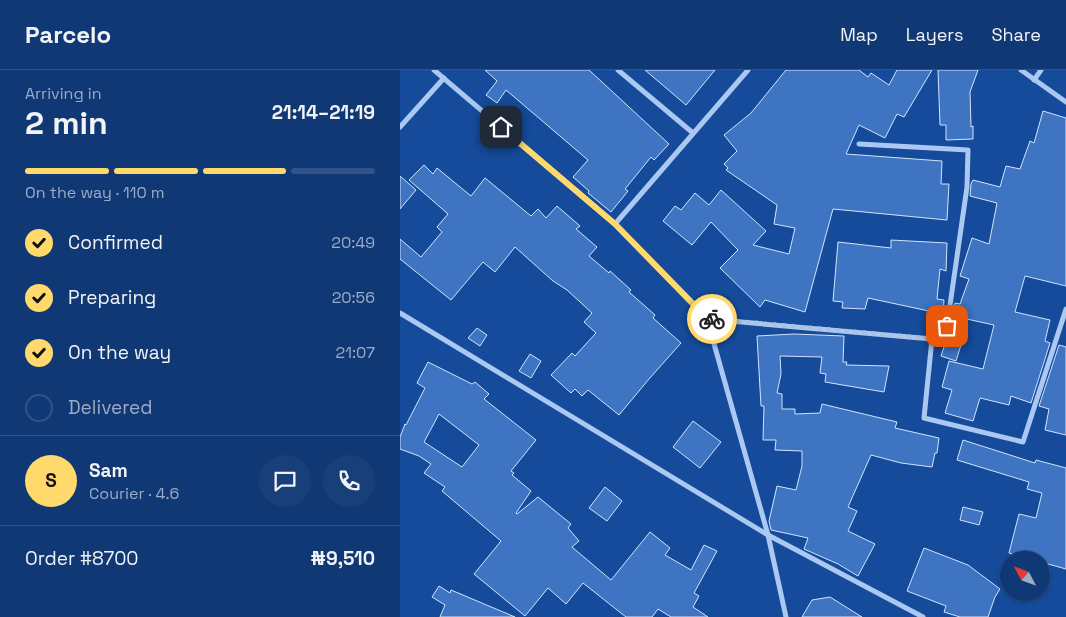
<!DOCTYPE html>
<meta charset="utf-8">
<style>
body{margin:0;font-family:"Space Grotesk",sans-serif;background:#193f79;color:#f1f3f6;height:100vh;display:flex;flex-direction:column;font-size:19px;white-space:nowrap}
*{box-sizing:border-box;margin:0}
p{font-size:16px;color:#9cacc5}
.icon{flex:none;width:28px;height:28px;fill:none;stroke:currentColor;stroke-width:2;stroke-linecap:round;stroke-linejoin:round}
.map{position:relative;flex:1;overflow:hidden}
.panel{display:flex;flex-direction:column;background:#103874;width:400px}
.panel>*{flex:none}
.needle{width:32px;rotate:311deg}
.buttons{position:absolute;left:600px;top:481px;display:grid;gap:10px}
.buttons a{display:grid;place-items:center;width:50px;height:50px;border-radius:50%;background:#103874;box-shadow:0 1px 4px #0004,0 0 0 1px #305286;font-size:25px}
.pin{position:absolute;display:grid;place-items:center;width:42px;height:42px;color:#fff;margin:-21px;border-radius:10px;box-shadow:0 2px 8px #0006}
.courier{position:absolute;display:grid;place-items:center;width:50px;height:50px;margin:-25px;border:4px solid #ffd96b;border-radius:50%;background:#fff;color:#222;box-shadow:0 1px 6px #0007}
.overview em{font-style:normal;font-weight:700}
.overview div{display:flex;flex-direction:column-reverse}
.overview{display:flex;align-items:center;justify-content:space-between;height:85px;padding:0 25px}
h1{font-size:32px;font-weight:700;line-height:38px}
.bar{display:grid;grid-template-columns:repeat(4,1fr);gap:8px 5px;align-content:center;height:60px;padding:0 25px}
.bar i{height:6px;border-radius:4px;background:#305286}
.bar .active{background:#ffd96b}
.bar p{grid-column:span 4}
.line{display:flex;align-items:center;gap:12px;padding:0 25px;border-top:1px solid #305286}
.line div{flex:1}
.round{display:grid;place-items:center;flex:none;width:52px;height:52px;border-radius:26px;background:#193f79}
ol{padding:0 25px;list-style:none}
li{display:flex;align-items:center;gap:15px;height:55px}
li p{margin-inline-start:auto}
li .icon{padding:5px;border-radius:50%;background:#ffd96b;color:#111;stroke-width:4}
li:last-child{color:#9cacc5}
li i{width:28px;height:28px;border:2px solid #305286;border-radius:50%}
header{display:flex;align-items:center;gap:30px;box-sizing:border-box;height:70px;padding:0 25px;background:#103874;border-bottom:1px solid #305286}
header strong{font-size:24px}
nav{display:flex;gap:28px;margin-inline-start:auto;font-size:18px}
main{display:flex;flex:1;min-height:0}
.map>svg:first-child{display:block}
.building{fill:#3e74c1;stroke:#d2e4fd;fill-rule:evenodd}
.lines{fill:none;stroke-linecap:round;stroke-linejoin:round}
.minor{stroke:#aac8f2;stroke-width:5}
.done{stroke:#adc0dc;stroke-width:5;stroke-dasharray:0 9}
.route{stroke:#ffd96b;stroke-width:6}
</style>
<header>
<strong>Parcelo</strong>
<nav><a>Map</a><a>Layers</a><a>Share</a></nav>
</header>
<main>
<section class="panel">
<div class="overview"><div><h1>2 min</h1><p>Arriving in</p></div><em>21:14–21:19</em></div>
<div class="bar"><i class="active"></i><i class="active"></i><i class="active"></i><i></i><p>On the way · 110 m</p></div>
<ol>
<li><svg class="icon" aria-label="check" viewBox="0 0 24 24"><path d="M5 12l5 5 9-10"/></svg>Confirmed<p>20:49</p></li>
<li><svg class="icon" aria-label="check" viewBox="0 0 24 24"><path d="M5 12l5 5 9-10"/></svg>Preparing<p>20:56</p></li>
<li><svg class="icon" aria-label="check" viewBox="0 0 24 24"><path d="M5 12l5 5 9-10"/></svg>On the way<p>21:07</p></li>
<li><i></i>Delivered</li>
</ol>
<div class="line" style="height:90px"><b class="round" style="background:#ffd96b;color:#111">S</b><div><b>Sam</b><p>Courier · 4.6</p></div><a class="round"><svg class="icon" aria-label="chat" viewBox="0 0 24 24"><path d="M4 5h16v11H9l-5 4z"/></svg></a><a class="round"><svg class="icon" aria-label="phone" viewBox="0 0 24 24"><path d="M5 4h4l2 5-3 2q2 4 5 5l2-3 5 2v4C11 20 4 13 5 4z"/></svg></a></div>
<div class="line" style="height:65px"><div>Order #8700</div><b>₦9,510</b></div>
</section>
<div class="map">
<svg width="666" height="547" viewBox="0 0 666 547">
<rect width="100%" height="100%" fill="#154b9a"/>
<!-- building -->
<g class="building">
<polygon points="85,0 189,0 269,74 254,90 251,87 225,119 228,121 211,142 188,123 189,121 173,107 188,90 106,20 97,33 86,25 97,11"/>
<polygon points="245,0 315,0 286,35"/>
<polygon points="386,0 459,0 468,7 471,3 489,15 497,0 532,0 504,47 497,44 485,68 459,55 446,84 542,91 541,114 549,114 547,150 433,139 405,242 365,230 360,237 320,198 338,180 311,152 292,175 263,151 275,136 281,140 295,123 309,135 321,120 366,161 353,175 389,184 395,158 374,154 377,135 326,100 328,98 324,94 337,81 324,65 351,43"/>
<polygon points="538,0 578,0 570,22 571,57 573,56 573,69 546,70 546,55 540,55"/>
<polygon points="643,41 666,48 666,216 625,206 615,242 650,250 645,271 650,273 631,333 611,326 609,335 580,328 573,351 545,343 552,320 542,317 549,291 583,299 594,255 553,246 555,233 560,234 569,209 560,206 572,168 589,174 597,133 570,126 571,114 573,110 600,117 606,96 620,99 630,71 634,73"/>
<polygon points="24,95 33,104 37,98 71,126 85,108 131,146 138,139 146,148 157,136 180,156 176,159 197,177 189,186 209,203 210,201 231,220 229,222 255,245 253,248 281,273 249,309 219,345 188,320 182,326 175,319 171,323 151,305 172,283 175,286 196,263 184,252 192,243 167,220 153,211 115,177 95,202 83,192 51,230 0,189 0,169 21,187 42,162 37,157 48,144 9,110"/>
<polygon points="0,106 16,120 0,139"/>
<polygon points="491,170 547,173 546,201 540,199 537,229 544,230 543,244 468,228 465,239 442,238 443,232 433,231 438,172 491,178"/>
<polygon points="77,258 87,265 80,276 68,268"/>
<polygon points="394,264 444,266 443,292 447,292 446,295 489,296 484,322 425,312 426,304 420,303 422,287 380,286 381,304 377,323 382,324 382,339 395,339 395,344 420,343 422,334 497,352 495,358 539,368 537,383 535,383 532,397 501,393 471,385 448,437 457,441 448,461 475,474 458,506 438,494 404,479 408,468 371,460 369,451 377,416 396,420 402,396 402,381 375,380 376,370 363,370 364,336 361,336 357,266"/>
<polygon points="546,271 561,275 556,291 541,286"/>
<polygon points="659,275 666,277 666,365 645,360 649,339 639,336"/>
<polygon points="130,284 141,291 131,308 119,301"/>
<path d="M 28,292 L 72,314 L 75,312 L 89,324 L 84,329 L 136,370 L 111,401 L 114,403 L 112,405 L 131,421 L 116,443 L 117,444 L 138,427 L 171,454 L 168,458 L 179,471 L 172,477 L 211,510 L 250,462 L 270,478 L 265,485 L 291,500 L 304,475 L 317,481 L 294,523 L 299,526 L 293,537 L 308,547 L 271,547 L 258,539 L 252,547 L 226,547 L 183,513 L 166,534 L 148,518 L 125,546 L 74,504 L 101,471 L 42,421 L 45,417 L 24,403 L 31,394 L 19,386 L 0,379 L 0,367 L 5,354 L 6,355 L 25,318 L 17,313 ZM 39,344 L 79,375 L 62,397 L 24,372 Z"/>
<polygon points="293,351 321,372 300,398 273,377"/>
<polygon points="563,370 635,393 636,390 666,398 666,499 641,492 641,490 634,490 609,483 619,444 636,448 642,423 627,419 629,412 557,390"/>
<polygon points="205,417 222,431 207,451 189,438"/>
<polygon points="563,437 583,442 579,455 560,450"/>
<polygon points="524,478 568,495 600,519 595,527 588,547 560,547 544,542 546,536 507,521"/>
<polygon points="39,516 50,523 51,520 115,547 40,547 45,535 32,527"/>
<polygon points="430,527 462,547 402,547 412,530"/>
</g>
<g class="lines">
<!-- minor -->
<g class="minor">
<polyline points="34,0 215,154 307,249 368,465 386,547"/>
<polyline points="218,0 293,63"/>
<polyline points="621,0 666,32"/>
<polyline points="634,10 641,0"/>
<polyline points="0,57 44,8"/>
<polyline points="215,154 348,0"/>
<polyline points="0,243 368,465 523,547"/>
<polyline points="307,249 532,269 542,265 547,256 567,117 568,80 459,74"/>
<polyline points="532,269 524,348 623,372 666,239"/>
</g>
</g>
<g class="lines">
<!-- done -->
<polyline class="done" points="312,249 532,269 542,265 547,256"/>
<!-- route -->
<polyline class="route" points="101,57 215,154 307,248 312,249"/>
</g>
</svg>
<div class="buttons">
<a><svg class="needle" viewBox="-14 -14 28 28"><path d="M0-13l5 13h-10z" fill="#e53935"/><path d="M0 13l5-13h-10z" fill="#9cacc5"/></svg></a>
</div>
<div class="pin" style="left:547px;top:256px;background:#ea580c"><svg class="icon" aria-label="bag" viewBox="0 0 24 24"><path d="M5 8h14l-1 12H6zM9 8a3 3 0 0 1 6 0"/></svg></div>
<div class="pin" style="left:101px;top:57px;background:#1f2937"><svg class="icon" aria-label="home" viewBox="0 0 24 24"><path d="M3 11l9-7 9 7M6 9v11h12V9"/></svg></div>
<div class="courier" style="left:312px;top:249px"><svg class="icon" aria-label="bike" viewBox="0 0 24 24"><circle cx="6" cy="16" r="4"/><circle cx="18" cy="16" r="4"/><path d="M6 16l4-8h5l3 8M10 8l3 8H6M13 5h3"/></svg></div>
</div>
</main>
